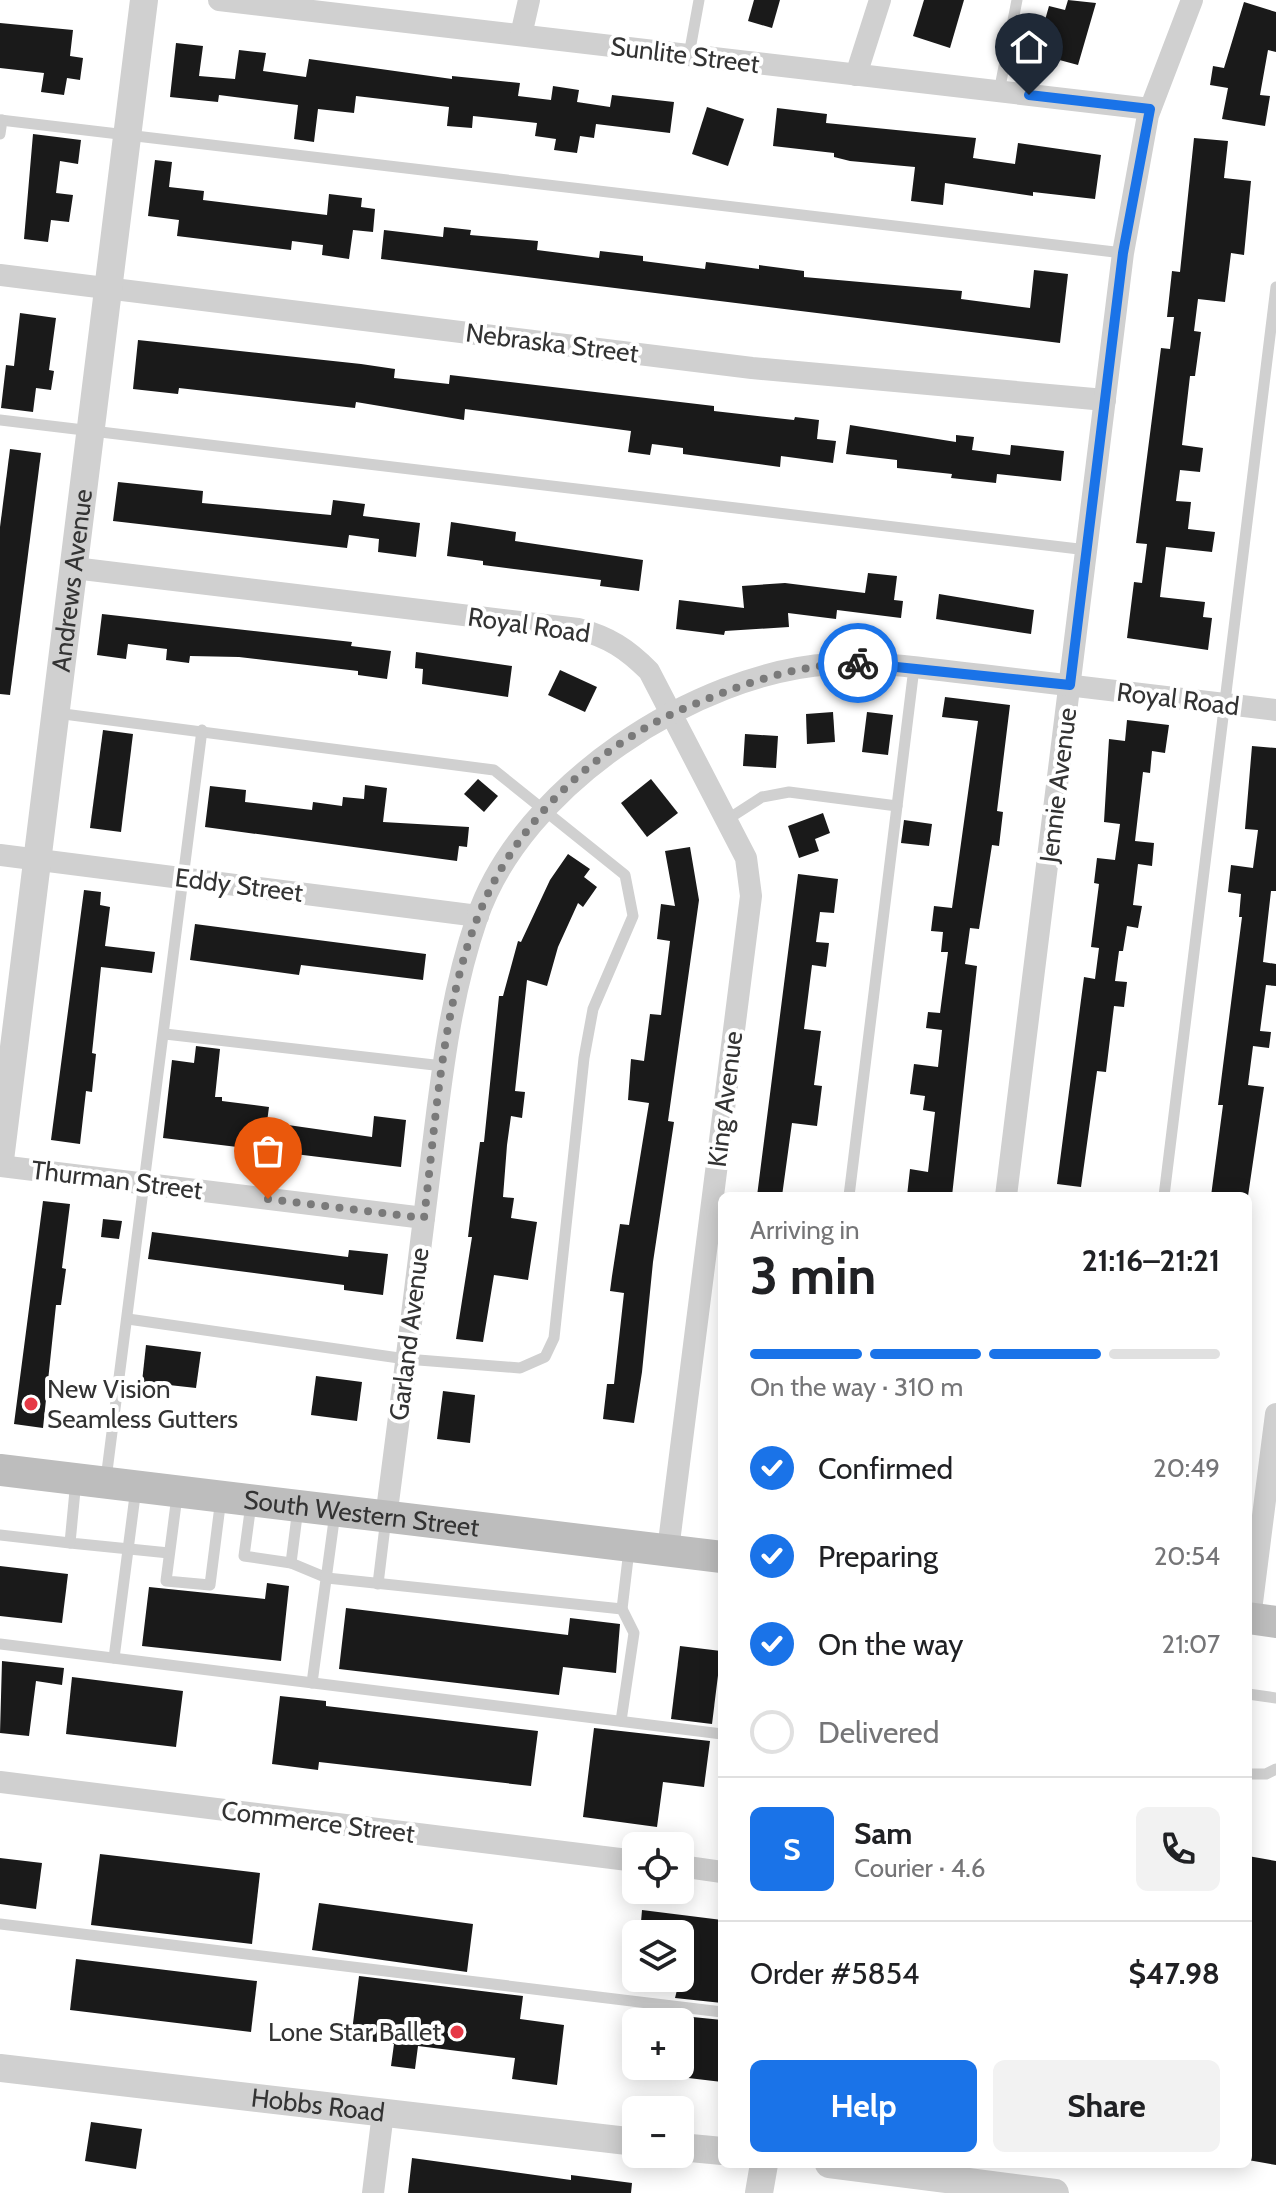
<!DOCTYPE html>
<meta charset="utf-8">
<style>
body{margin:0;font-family:Cabin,sans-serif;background:#f2f2f2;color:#202124;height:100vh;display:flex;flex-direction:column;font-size:30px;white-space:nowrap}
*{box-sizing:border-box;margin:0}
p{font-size:26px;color:#757577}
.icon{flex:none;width:44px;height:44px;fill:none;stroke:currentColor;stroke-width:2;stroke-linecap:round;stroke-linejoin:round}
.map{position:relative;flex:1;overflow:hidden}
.side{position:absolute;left:718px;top:1192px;width:534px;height:976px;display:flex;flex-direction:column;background:#fff;border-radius:12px;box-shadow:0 4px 20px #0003}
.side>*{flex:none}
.tools{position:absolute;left:622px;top:1832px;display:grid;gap:16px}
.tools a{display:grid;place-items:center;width:72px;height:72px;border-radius:12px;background:#fff;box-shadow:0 4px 20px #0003;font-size:40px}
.pin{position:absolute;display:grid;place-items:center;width:68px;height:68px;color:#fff;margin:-82px -34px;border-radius:50% 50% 50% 0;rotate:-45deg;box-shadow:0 0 8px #0007}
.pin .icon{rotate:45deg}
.courier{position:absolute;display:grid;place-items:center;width:80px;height:80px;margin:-40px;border:6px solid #1a73e8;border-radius:50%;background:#fff;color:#222;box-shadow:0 2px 10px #0007}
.overview em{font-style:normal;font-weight:700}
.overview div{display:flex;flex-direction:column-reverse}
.overview{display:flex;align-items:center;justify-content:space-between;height:136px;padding:0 32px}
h1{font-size:52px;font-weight:700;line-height:60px}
.bar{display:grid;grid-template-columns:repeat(4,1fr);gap:12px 8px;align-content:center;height:96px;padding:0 32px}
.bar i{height:10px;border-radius:6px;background:#e0e0e0}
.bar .current{background:#1a73e8}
.bar p{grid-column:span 4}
.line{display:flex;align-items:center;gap:20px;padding:0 32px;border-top:2px solid #e0e0e0}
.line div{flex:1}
.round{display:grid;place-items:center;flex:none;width:84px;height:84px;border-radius:12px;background:#f2f2f2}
ol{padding:0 32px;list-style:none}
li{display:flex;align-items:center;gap:24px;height:88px}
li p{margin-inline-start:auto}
li .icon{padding:8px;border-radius:50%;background:#1a73e8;color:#fff;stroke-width:4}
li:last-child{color:#757577}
li i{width:44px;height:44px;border:4px solid #e0e0e0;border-radius:50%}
.action{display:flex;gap:16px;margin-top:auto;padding:16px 32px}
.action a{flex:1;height:92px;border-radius:12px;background:#1a73e8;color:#fff;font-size:32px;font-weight:700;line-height:92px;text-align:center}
.action a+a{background:#f2f2f2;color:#202124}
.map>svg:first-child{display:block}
.building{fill:#1a1a1a}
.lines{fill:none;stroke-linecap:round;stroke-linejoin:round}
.service{stroke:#d0d0d0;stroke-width:11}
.minor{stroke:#d0d0d0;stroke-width:22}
.tertiary{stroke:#d0d0d0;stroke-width:28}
.secondary{stroke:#bdbdbd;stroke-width:32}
.done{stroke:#7a7a7a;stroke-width:8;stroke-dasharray:0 14.4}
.route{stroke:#1a73e8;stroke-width:10}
.poi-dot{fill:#e63946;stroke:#fff;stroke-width:3}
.labels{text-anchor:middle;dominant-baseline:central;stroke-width:8;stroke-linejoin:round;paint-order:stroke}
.street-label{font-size:26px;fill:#333;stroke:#fff}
.poi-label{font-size:26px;fill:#333;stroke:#fff;text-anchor:start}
</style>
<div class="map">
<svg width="1276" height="2193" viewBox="0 0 1276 2193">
<rect width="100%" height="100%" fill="#fff"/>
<!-- building -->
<g class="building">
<polygon points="754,0 780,0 772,28 748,21"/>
<polygon points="924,0 964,0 950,48 913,36"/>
<polygon points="1068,0 1096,3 1078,65 1052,58 1057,39 1041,34 1049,6 1065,10"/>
<polygon points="1244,2 1276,12 1276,52 1268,50 1260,95 1270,96 1265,126 1222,119 1228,88 1210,85 1213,66 1224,68"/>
<polygon points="0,23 73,30 70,56 83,58 80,80 67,78 64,95 41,92 44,73 0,68"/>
<polygon points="176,43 203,46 199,76 235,79 239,50 266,53 263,71 306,77 309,59 452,79 452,76 520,83 518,96 551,100 553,86 579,90 577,102 610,107 612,95 674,102 670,133 596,124 594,138 580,136 577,153 554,150 556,139 535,136 537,123 473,116 472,128 447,126 449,107 356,96 354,113 318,109 314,142 294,139 298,105 219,95 218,102 170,97"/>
<polygon points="707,107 744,119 728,166 692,154"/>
<polygon points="777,108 827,114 826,123 976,138 973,158 1015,164 1018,143 1101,155 1095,199 1033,192 1033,196 945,183 943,205 911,201 915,167 850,161 834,157 834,153 773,146"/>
<polygon points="33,134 81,140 78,164 60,161 56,193 73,195 69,222 51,220 48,242 24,239"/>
<polygon points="1194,138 1228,141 1224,178 1251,181 1244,255 1231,253 1225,302 1198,299 1194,331 1201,332 1195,376 1190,376 1182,445 1203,448 1200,472 1180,470 1176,501 1191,502 1188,529 1215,532 1212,552 1166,547 1160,597 1205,602 1203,617 1212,618 1208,650 1127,638 1134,582 1142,583 1147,544 1136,543 1161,348 1170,349 1174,317 1167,317 1172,271 1180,272"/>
<polygon points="155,160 172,162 169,187 204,191 203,200 327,215 329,194 362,198 361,207 375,209 373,232 353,230 349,259 322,255 323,245 292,241 291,250 177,236 179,220 148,216"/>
<polygon points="444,227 471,230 470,235 538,241 537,250 599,258 600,251 643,256 643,261 705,269 706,262 759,269 759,265 804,271 804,277 962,291 961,299 1030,308 1034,270 1068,274 1060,343 381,259 384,230 443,237"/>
<polygon points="20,313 56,318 49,370 54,371 51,390 36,388 33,412 1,408 6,365 14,366"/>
<polygon points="138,340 361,364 395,369 394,378 449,384 450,375 714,406 714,411 794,420 795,417 819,420 817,439 836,441 833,463 781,456 780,467 683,454 683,448 652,444 650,455 628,452 631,431 465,409 464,420 356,402 355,408 179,388 178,394 133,389"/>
<polygon points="850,425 956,442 956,435 974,437 972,450 1010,455 1011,445 1064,451 1061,481 997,474 996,483 951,478 952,474 897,468 897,460 846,454"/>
<polygon points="10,449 41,453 10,695 0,694 0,527"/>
<polygon points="118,482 203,491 202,503 331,515 333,500 365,504 363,516 420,523 416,557 378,552 379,539 349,535 347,548 113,521"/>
<polygon points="451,522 516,532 515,541 643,560 639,591 600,586 601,580 483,565 483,561 447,556"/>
<polygon points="868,573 897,576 894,600 903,601 901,618 837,610 836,619 788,613 789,627 725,631 724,635 676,629 679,600 744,608 742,586 785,583 865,593"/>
<polygon points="939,594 1034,610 1031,634 936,619"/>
<polygon points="102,614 352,642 351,646 391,651 387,679 358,675 358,671 239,657 190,656 189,663 166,660 167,649 128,644 126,659 97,655"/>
<polygon points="416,652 512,666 508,697 422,684 423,669 415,668"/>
<polygon points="560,670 597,687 585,712 548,695"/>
<polygon points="945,697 1010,705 997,811 1003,812 999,846 992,845 979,929 970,928 965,964 977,966 952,1196 907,1196 910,1169 928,1172 935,1112 923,1110 925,1096 910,1094 914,1064 938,1067 942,1030 926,1028 928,1012 940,1013 948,952 941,952 943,932 931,931 934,906 952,908 978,721 942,717"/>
<polygon points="833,712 835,742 807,744 806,714"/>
<polygon points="867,712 893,715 888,755 862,752"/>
<polygon points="1127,720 1169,725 1165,753 1152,751 1150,773 1143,772 1135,841 1154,843 1152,866 1138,864 1133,905 1142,906 1138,928 1127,926 1123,951 1119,951 1115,981 1127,982 1124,1007 1114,1006 1106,1072 1097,1071 1081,1187 1057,1184 1084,977 1095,979 1099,948 1091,947 1099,884 1094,883 1097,858 1115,860 1120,824 1104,822 1109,739 1125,741"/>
<polygon points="103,730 133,734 121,832 90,828"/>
<polygon points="745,734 778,736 776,768 743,766"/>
<polygon points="1252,746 1276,748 1276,891 1271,891 1263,962 1276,964 1276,986 1266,985 1260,1031 1271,1032 1269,1048 1253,1046 1248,1085 1264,1087 1248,1196 1211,1196 1223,1105 1218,1105 1242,917 1239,917 1241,894 1228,892 1231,865 1253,868 1258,830 1245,829"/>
<polygon points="478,779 498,796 484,812 464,794"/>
<polygon points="651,779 678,813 647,837 621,803"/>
<polygon points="365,785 387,788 383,822 469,827 467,847 459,846 457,861 205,827 210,786 246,790 245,802 312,810 313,802 342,806 343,797 364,799"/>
<polygon points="823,813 830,833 815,839 819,851 799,858 788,826"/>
<polygon points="904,820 932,824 929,846 901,843"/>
<polygon points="690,847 699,900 668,1121 674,1122 653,1262 642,1372 634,1423 603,1419 607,1384 614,1384 624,1293 610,1291 612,1276 620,1224 629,1225 649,1103 628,1100 631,1059 644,1061 650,1014 661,1015 670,941 657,939 661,904 675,906 665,851"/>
<polygon points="568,854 590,869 584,877 597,887 583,907 578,903 558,947 547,986 527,980 515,1091 525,1092 522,1118 511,1116 507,1145 503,1197 514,1198 511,1218 537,1222 528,1280 494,1275 483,1342 456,1339 472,1237 468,1237 480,1142 484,1142 499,996 503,996 518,941 521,942 550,880"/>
<polygon points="798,874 838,879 834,913 820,912 816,942 829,943 826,967 812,965 804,1029 821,1031 814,1085 822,1086 817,1126 792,1123 782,1196 757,1196"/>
<polygon points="84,890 101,892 100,905 110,907 105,946 155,952 152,973 101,967 92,1053 96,1054 92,1092 86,1091 80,1144 51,1140"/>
<polygon points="195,924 426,954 423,980 301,965 299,975 190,960"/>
<polygon points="196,1046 220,1049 215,1097 222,1097 222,1101 269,1107 267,1122 372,1137 374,1116 406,1120 401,1167 163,1138 172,1060 194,1063"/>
<polygon points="43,1201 70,1204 62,1268 66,1269 61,1305 56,1305 43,1428 14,1424"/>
<polygon points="103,1219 122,1221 119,1239 101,1237"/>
<polygon points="152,1232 348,1257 349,1250 388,1254 383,1295 344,1290 344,1285 148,1259"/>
<polygon points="146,1345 201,1352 196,1388 142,1382"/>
<polygon points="316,1376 362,1382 357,1421 311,1415"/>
<polygon points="443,1391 475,1395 470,1443 437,1439"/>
<polygon points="0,1566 68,1574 62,1623 0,1616"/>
<polygon points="267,1583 289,1586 281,1661 142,1646 149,1587 265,1599"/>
<polygon points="346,1608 568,1635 570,1618 620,1624 616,1673 563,1667 559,1695 339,1669"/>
<polygon points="680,1646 721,1651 712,1724 671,1719"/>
<polygon points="2,1661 64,1668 62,1685 36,1681 29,1736 0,1733"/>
<polygon points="72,1677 183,1691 176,1747 66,1734"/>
<polygon points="280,1696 326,1701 326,1706 538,1731 531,1786 319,1762 318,1770 272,1764"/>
<polygon points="594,1728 710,1741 704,1787 663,1782 657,1827 583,1817"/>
<polygon points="100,1854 260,1873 252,1944 91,1925"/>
<polygon points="1248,1856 1276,1861 1276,2165 1248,2160"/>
<polygon points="0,1858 42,1863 36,1909 0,1904"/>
<polygon points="319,1903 473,1924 467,1972 312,1950"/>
<polygon points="642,1910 722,1920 722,2003 675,1998 680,1978 680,1934 640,1934"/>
<polygon points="76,1959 257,1981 251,2032 70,2010"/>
<polygon points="359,1976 523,1996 520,2019 564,2025 557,2085 512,2079 515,2058 418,2046 415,2069 391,2066 394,2044 351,2039"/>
<polygon points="673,2015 722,2020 722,2082 680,2077 680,2022 673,2022"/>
<polygon points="91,2122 142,2129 136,2169 85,2161"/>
<polygon points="412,2158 571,2180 571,2175 632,2183 631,2193 408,2193"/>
</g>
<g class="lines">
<!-- service -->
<g class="service">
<polyline points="689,55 699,0"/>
<polyline points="999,92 1017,0"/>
<polyline points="0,120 1123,253"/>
<polyline points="0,134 2,120"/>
<polyline points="0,420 1087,550"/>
<polyline points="56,713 494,770 625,875 633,916 593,1009 584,1058 554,1338 545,1357 520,1368 406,1359 128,1319"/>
<polyline points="728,819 762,797 789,792 897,806"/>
<polyline points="165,1034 443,1066"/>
<polyline points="849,1196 914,668"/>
<polyline points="1164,1196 1276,287"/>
<polyline points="106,1479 202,730"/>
<polyline points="76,1480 70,1543 169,1553"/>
<polyline points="177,1496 166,1581 210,1585 221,1498"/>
<polyline points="251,1504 244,1556 291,1563 327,1578 622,1609 629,1550"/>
<polyline points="0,1535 70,1543"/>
<polyline points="291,1563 298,1508"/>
<polyline points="378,1584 386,1518"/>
<polyline points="0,1644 722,1734"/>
<polyline points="114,1658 136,1488"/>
<polyline points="312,1683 335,1513"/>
<polyline points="1248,1694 1276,1698"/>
<polyline points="621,1721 634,1633 622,1609"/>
<polyline points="1248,1774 1266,1774 1276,1769"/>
<polyline points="0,1924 722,2012"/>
</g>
<!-- minor -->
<g class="minor">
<polyline points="219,0 1150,109"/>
<polyline points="521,35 529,0"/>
<polyline points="856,75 880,0"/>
<polyline points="0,275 752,368 1105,400"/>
<path d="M 74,568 L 578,629 C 609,637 627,649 649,671 L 746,858 L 751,896 L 668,1550"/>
<polyline points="0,855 478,916"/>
<polyline points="0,1166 424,1218"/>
<polyline points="1006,1196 1123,253 1148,115 1192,0"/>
<path d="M 386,1518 C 401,1405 415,1291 429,1178 C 440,1091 448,1002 477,918 C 522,786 695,673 831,664 C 881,660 932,670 982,675 C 1080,687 1178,699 1276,710"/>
<polyline points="1250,1618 1276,1414"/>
<polyline points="0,1782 636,1861"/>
<polyline points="680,1866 722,1872"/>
<polyline points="373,2193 383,2113"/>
</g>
<!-- tertiary -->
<g class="tertiary">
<path id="s1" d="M 0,1160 L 144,0"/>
<path id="s2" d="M 0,2068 L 636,2142"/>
<polyline points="680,2147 722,2151"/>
<polyline points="829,2164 1055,2193"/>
<polyline points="759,2193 764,2164"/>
</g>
<!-- secondary -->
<g class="secondary">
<path id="s3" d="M 0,1470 L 722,1557"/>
<polyline points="1248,1618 1276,1622"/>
</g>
</g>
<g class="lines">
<!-- done -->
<path class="done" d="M 268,1199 L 424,1218 C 436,1121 442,1005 479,914 C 517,819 601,741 695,704 C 748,682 800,664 858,663"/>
<!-- route -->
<polyline class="route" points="858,663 1070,685 1123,253 1150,109 1029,95"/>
</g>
<!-- markers -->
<g class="poi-dot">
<circle cx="31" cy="1404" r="8"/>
<circle cx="457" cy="2032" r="8"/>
</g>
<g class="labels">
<!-- street labels -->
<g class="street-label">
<text transform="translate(685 55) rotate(7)">Sunlite Street</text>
<text transform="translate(552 343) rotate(7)">Nebraska Street</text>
<text stroke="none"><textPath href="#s1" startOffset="584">Andrews Avenue</textPath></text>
<text transform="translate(529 625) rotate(8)">Royal Road</text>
<text transform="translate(1178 699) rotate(7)">Royal Road</text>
<text transform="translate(1058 785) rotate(-83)">Jennie Avenue</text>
<text transform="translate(239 885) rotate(7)">Eddy Street</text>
<text transform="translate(725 1099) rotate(-83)">King Avenue</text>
<text transform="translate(117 1180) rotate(7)">Thurman Street</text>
<text transform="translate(409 1334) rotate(-83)">Garland Avenue</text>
<text stroke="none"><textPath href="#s3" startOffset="364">South Western Street</textPath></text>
<text transform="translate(318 1822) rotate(7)">Commerce Street</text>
<text stroke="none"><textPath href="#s2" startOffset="320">Hobbs Road</textPath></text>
</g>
<!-- poi labels -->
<g class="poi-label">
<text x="47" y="1389">New Vision<tspan x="47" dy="30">Seamless Gutters</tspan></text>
<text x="441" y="2032" text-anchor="end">Lone Star Ballet</text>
</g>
</g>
</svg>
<div class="tools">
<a><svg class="icon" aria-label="locate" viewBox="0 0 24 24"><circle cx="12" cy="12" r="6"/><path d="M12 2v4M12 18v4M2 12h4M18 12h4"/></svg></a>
<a><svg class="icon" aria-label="layers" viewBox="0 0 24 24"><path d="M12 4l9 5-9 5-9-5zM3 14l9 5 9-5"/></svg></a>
<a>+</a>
<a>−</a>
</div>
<div class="pin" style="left:268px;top:1199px;background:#ea580c"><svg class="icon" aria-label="bag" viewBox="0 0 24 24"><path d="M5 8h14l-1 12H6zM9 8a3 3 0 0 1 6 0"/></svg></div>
<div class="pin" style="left:1029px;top:95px;background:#1f2937"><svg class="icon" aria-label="home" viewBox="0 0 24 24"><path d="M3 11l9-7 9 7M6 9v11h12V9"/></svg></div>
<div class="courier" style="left:858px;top:663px"><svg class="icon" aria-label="bike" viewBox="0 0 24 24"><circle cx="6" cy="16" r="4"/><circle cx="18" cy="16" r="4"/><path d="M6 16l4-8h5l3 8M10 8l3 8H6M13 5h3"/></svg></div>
<section class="side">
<div class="overview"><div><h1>3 min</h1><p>Arriving in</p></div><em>21:16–21:21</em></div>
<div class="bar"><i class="current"></i><i class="current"></i><i class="current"></i><i></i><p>On the way · 310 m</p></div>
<ol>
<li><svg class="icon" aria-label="check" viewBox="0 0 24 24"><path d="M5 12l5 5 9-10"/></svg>Confirmed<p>20:49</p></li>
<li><svg class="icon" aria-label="check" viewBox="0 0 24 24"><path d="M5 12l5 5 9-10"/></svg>Preparing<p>20:54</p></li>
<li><svg class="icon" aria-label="check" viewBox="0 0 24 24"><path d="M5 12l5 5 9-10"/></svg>On the way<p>21:07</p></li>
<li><i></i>Delivered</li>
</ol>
<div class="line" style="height:144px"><b class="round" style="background:#1a73e8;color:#fff">S</b><div><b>Sam</b><p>Courier · 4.6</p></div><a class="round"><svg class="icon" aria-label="phone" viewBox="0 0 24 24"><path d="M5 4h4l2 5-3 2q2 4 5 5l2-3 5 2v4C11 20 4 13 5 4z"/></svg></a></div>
<div class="line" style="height:104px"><div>Order #5854</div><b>$47.98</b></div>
<div class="action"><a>Help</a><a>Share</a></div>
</section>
</div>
